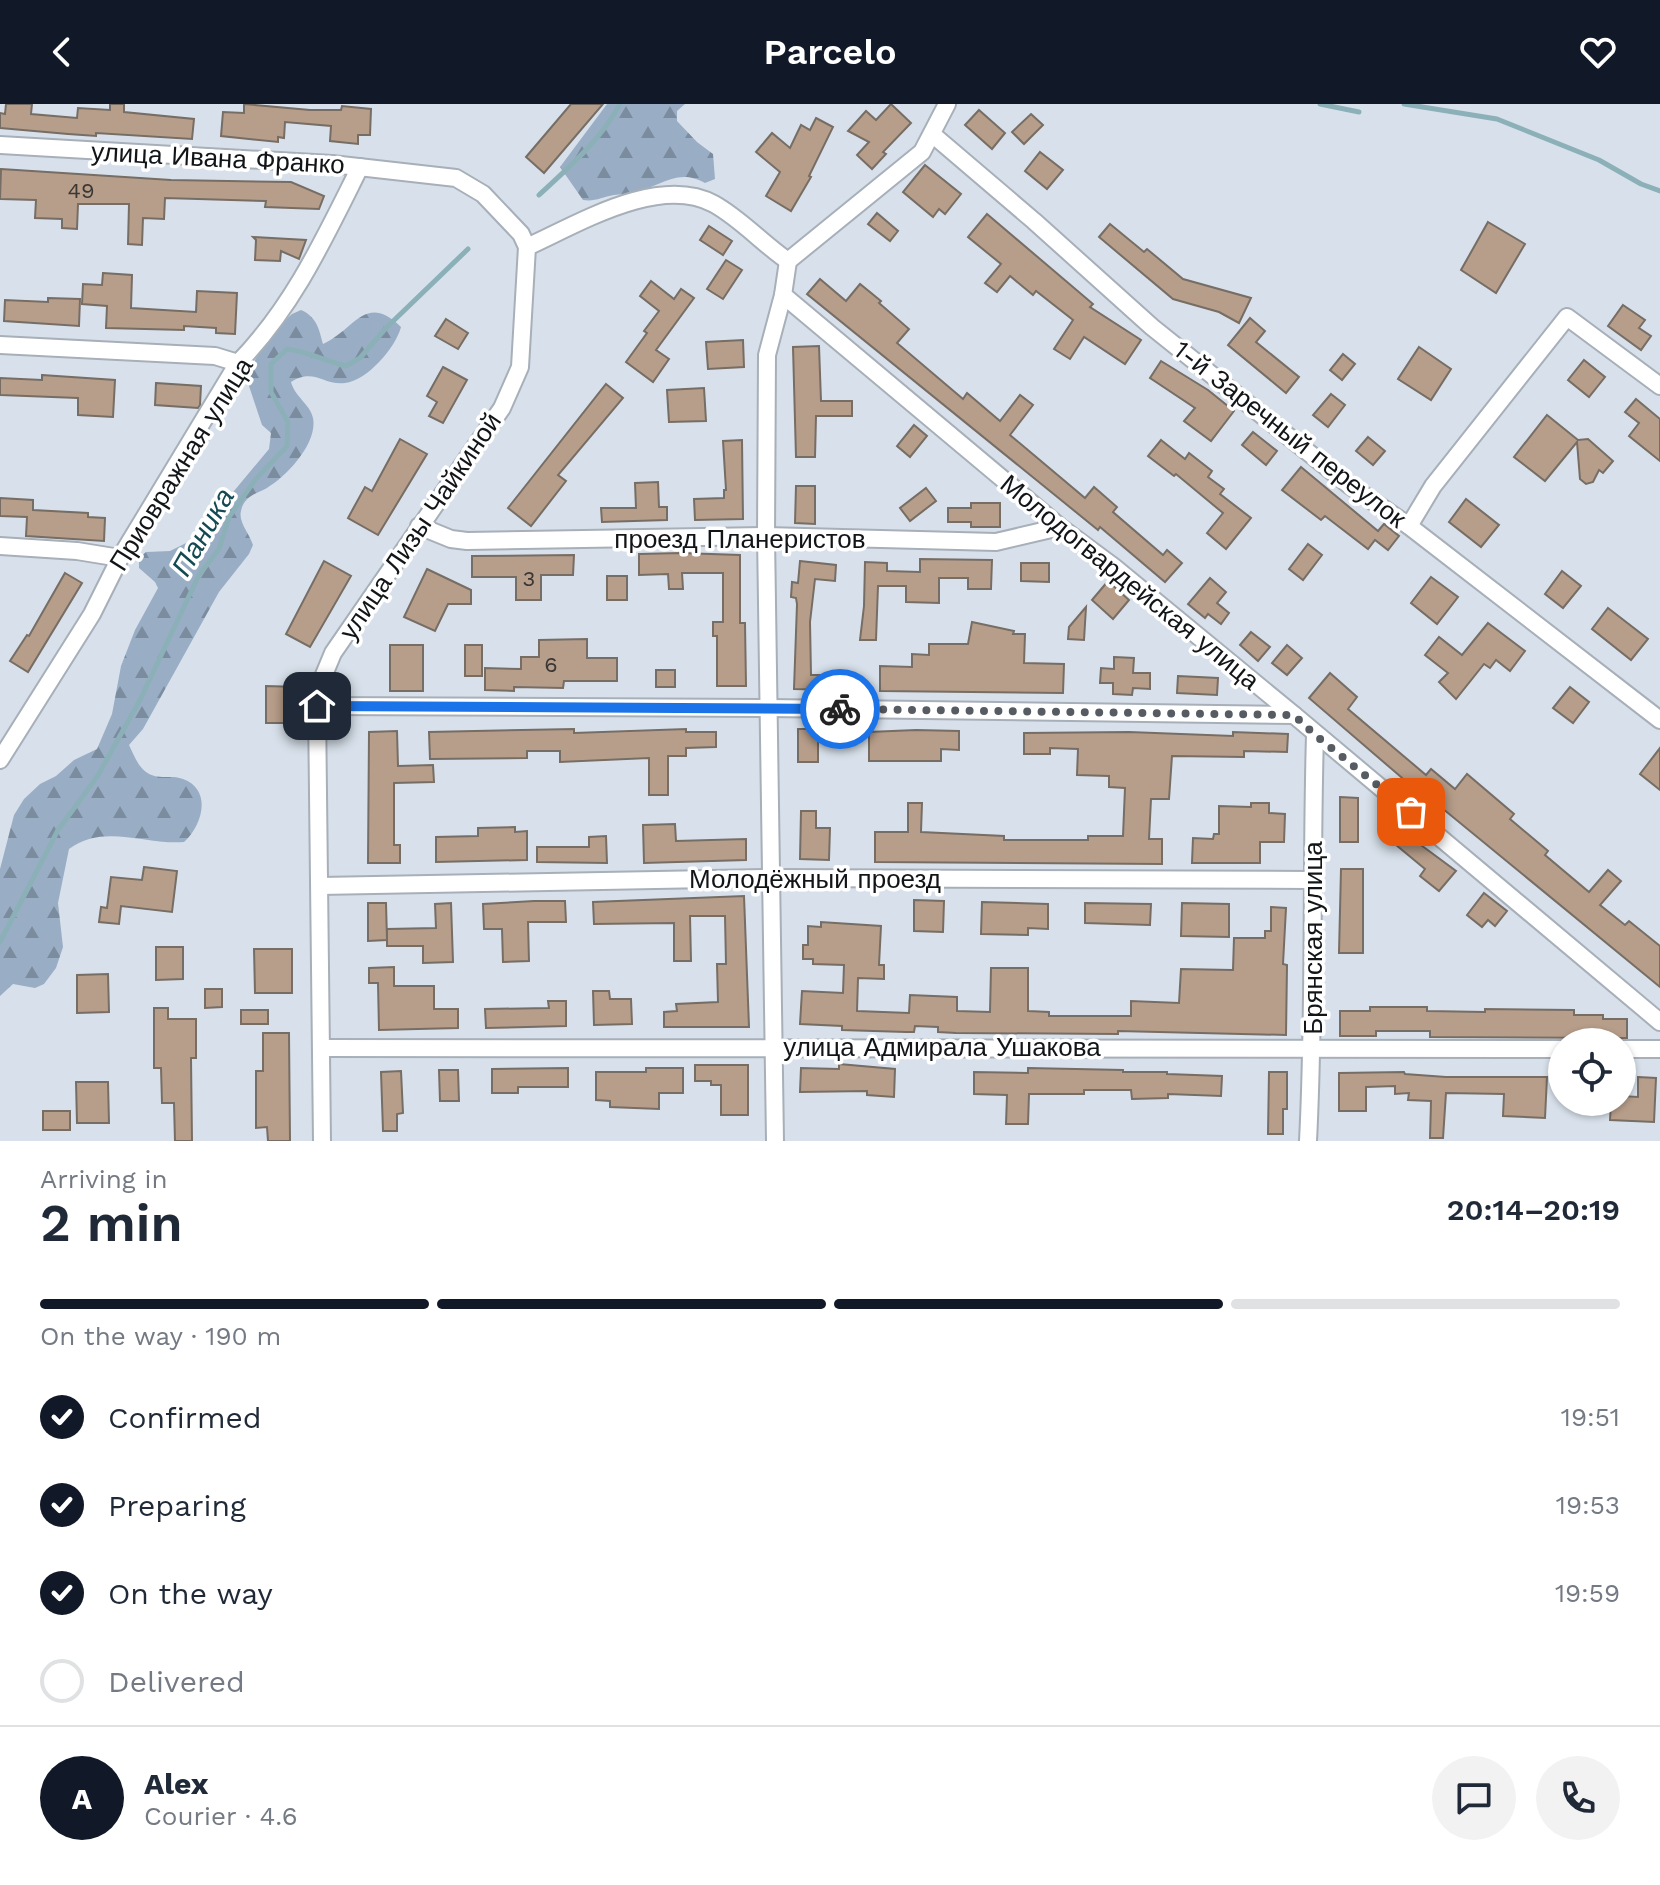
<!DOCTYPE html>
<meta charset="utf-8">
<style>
body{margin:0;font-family:"Work Sans",sans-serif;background:#f2f2f3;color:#1f2937;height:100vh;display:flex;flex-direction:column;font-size:30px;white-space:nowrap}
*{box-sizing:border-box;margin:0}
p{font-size:26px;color:#747a83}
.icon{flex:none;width:44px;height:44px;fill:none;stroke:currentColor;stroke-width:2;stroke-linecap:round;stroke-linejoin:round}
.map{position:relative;height:1037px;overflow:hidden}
.side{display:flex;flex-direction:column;background:#fff;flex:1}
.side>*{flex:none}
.fabs{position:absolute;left:1548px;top:924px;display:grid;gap:16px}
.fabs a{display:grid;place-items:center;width:88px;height:88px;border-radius:50%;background:#fff;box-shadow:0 2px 6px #0004;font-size:40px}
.pin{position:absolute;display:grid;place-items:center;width:68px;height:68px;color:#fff;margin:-34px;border-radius:16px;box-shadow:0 4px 12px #0006}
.courier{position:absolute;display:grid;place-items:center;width:80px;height:80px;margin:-40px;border:6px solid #1a73e8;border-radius:50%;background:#fff;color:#222;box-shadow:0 2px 10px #0007}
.overview em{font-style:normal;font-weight:600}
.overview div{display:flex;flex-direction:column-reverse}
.overview{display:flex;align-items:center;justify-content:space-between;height:136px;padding:0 40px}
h1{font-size:52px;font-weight:600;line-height:60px}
.bar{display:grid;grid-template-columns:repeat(4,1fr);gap:12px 8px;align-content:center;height:96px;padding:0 40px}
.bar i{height:10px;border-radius:6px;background:#e0e1e3}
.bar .selected{background:#111827}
.bar p{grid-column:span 4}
.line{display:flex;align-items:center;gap:20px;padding:0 40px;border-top:2px solid #e0e1e3}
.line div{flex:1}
.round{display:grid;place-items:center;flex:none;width:84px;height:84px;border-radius:42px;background:#f2f2f3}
ol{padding:0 40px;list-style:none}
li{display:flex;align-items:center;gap:24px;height:88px}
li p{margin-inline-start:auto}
li .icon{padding:8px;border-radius:50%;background:#111827;color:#fff;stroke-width:4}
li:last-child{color:#747a83}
li i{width:44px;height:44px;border:4px solid #e0e1e3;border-radius:50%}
header{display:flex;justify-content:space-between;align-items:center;height:104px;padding:0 40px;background:#111827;color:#fff;font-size:36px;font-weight:600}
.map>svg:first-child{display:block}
.forest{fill:url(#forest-firs)}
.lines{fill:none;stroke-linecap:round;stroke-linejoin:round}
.stream{stroke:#8cb0b8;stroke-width:5}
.building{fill:#b79e8a;stroke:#766d65;stroke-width:2}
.street-casing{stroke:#a7afb8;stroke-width:20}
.street{stroke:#fff;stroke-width:16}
.done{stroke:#575c62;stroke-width:8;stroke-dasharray:0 14.4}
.route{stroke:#1a73e8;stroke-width:10}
.labels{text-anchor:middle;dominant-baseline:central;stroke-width:7;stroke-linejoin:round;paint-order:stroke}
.number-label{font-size:22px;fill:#3b3734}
.street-label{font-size:26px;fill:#121518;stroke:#fff}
.water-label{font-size:28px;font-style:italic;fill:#134952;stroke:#fff}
</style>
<header><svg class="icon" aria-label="back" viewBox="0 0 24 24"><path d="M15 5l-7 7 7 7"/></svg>Parcelo<svg class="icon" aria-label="heart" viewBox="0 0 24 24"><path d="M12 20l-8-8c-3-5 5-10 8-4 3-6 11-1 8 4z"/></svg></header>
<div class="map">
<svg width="1660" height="1037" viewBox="0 0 1660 1037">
<defs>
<pattern id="forest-firs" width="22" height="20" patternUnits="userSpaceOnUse" patternTransform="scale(2)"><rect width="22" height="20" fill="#99aec5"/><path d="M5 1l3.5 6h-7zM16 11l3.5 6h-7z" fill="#7b8c9f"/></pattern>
</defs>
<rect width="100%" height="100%" fill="#d8e1eb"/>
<!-- forest -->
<g class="forest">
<path d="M 607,0 L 685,0 L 677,7 L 677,17 L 697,38 L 713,50 L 715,75 L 705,79 C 677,63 660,83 633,89 C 627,91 620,90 614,91 C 602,93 595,98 583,96 L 560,63 Z"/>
<path d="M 301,206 C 317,213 319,225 323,240 C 355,226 365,188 401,223 C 396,243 367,277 345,279 C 324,282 314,263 291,278 C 295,293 310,300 313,314 C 318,339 287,372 267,384 C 256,390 244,392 241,407 C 238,418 250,430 253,441 L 249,450 L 219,488 L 143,625 L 129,641 C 134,651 137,661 146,668 C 159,677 170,670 183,675 C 213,686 202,722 184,738 C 145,741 103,719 69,745 L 58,799 L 63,843 L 56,864 L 44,880 L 35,884 L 13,880 L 0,892 L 0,765 L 14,711 L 24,695 L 40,680 L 56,672 L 74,656 L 97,645 L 112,610 L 121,562 L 135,526 L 158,484 L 155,478 L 139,464 L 139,454 L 146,448 L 170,447 L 194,435 L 269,345 L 271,329 L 262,321 L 247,276 L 254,258 L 269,231 L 292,210 Z"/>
</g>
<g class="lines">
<!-- stream -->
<g class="stream">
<polyline points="1320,0 1359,8"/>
<polyline points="1404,0 1497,15 1599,56 1641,80 1660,87"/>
<path d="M 539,91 C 569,63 600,37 620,0"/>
<path d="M 0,838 L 58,726 L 97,673 L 140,596 L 199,471 L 219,445 L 229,413 L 255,376 L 287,342 L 288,318 L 271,288 L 271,260 L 287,245 C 309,248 325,257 346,262 L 360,254 L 386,224 L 468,145"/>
</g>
</g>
<!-- building -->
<g class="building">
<polygon points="6,0 32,0 31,10 77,14 78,4 110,6 110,0 124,0 124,8 194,15 192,35 96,29 96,32 68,30 0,24 0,9 5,10"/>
<polygon points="244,0 310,6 341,6 342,2 371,5 370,31 358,31 358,40 330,37 331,22 285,18 284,34 278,33 278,38 221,32 223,8 244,9"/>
<polygon points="571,0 603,0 544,69 526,53"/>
<polygon points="891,0 911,19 883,48 886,50 872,65 857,51 869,38 848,27 866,7 876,16"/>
<polygon points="979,6 1005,29 992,45 965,21"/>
<polygon points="1031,10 1043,21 1024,40 1012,28"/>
<polygon points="816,14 833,23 809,72 811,73 791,107 766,92 780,68 756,48 772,29 790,44 801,21 810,26"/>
<polygon points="1040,48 1063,66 1047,85 1025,67"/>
<polygon points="925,61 961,90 945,110 939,105 933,113 903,88"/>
<polygon points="1,65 171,76 291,78 324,92 319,105 265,103 266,97 165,94 164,115 143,114 142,141 128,140 129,100 78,100 77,125 62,124 62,115 35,114 36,96 0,95"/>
<polygon points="877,109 898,127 890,137 868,120"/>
<polygon points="987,110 1093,200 1090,203 1141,236 1125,260 1084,233 1070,255 1054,245 1073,216 1036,187 1033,191 1010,172 997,188 985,179 1001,160 968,133"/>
<polygon points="1488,118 1525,140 1496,189 1461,166"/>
<polygon points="1110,120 1144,148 1147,145 1183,175 1251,194 1239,219 1219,208 1173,195 1099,133"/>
<polygon points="709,122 732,137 723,151 700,136"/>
<polygon points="253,133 306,136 299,155 281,147 280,157 255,156 256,136"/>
<polygon points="726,156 742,166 723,195 707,185"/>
<polygon points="103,169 132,171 131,204 196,208 197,187 237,189 235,230 216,229 216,224 184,222 184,226 106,224 107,202 82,200 83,180 102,181"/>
<polygon points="820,175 846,197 860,180 881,197 879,199 909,225 897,239 963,295 967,289 1000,317 1020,291 1033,301 1010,331 1085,394 1094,383 1117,403 1113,408 1163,451 1167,446 1182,459 1165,478 1100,423 1098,426 807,190"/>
<polygon points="651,177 674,195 681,185 694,194 656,246 669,255 653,278 626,258 647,229 644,227 659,207 640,192"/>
<polygon points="48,194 80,195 79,222 4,217 5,196 48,198"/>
<polygon points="1623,201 1645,216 1639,224 1651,232 1641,246 1608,222"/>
<polygon points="1250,214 1265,227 1256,238 1299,273 1286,289 1228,241"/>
<polygon points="446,215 468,229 458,245 435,232"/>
<polygon points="743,236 744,263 708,265 706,238"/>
<polygon points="819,242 821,297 852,297 852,312 816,312 815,353 796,353 793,243"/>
<polygon points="1419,243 1451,265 1431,296 1398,275"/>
<polygon points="1343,250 1355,260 1342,276 1330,266"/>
<polygon points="1584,256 1605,273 1589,293 1568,276"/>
<polygon points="1161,257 1208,286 1234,307 1211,337 1184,317 1195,304 1150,274"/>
<polygon points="443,263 467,276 443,319 429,312 437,298 427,292"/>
<polygon points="42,271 115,276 113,313 78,311 78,294 0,291 0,274 42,276"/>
<polygon points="156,279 201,282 200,301 198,304 155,301"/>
<polygon points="606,280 623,294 558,371 566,377 531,422 508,404"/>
<polygon points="704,284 706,317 669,318 667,286"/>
<polygon points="1331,290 1345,301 1328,323 1313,311"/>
<polygon points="1636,295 1660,315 1660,357 1629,332 1639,319 1625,308"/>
<polygon points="1547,311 1578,336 1588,335 1613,357 1603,369 1599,366 1593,378 1586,380 1580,375 1577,338 1545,377 1514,353"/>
<polygon points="914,321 927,332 910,353 897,342"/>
<polygon points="1253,328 1277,347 1266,361 1242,341"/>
<polygon points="1368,333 1385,347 1373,361 1356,347"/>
<polygon points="400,335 427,350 378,431 348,414 365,383 372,387"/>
<polygon points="742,336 743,415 695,416 694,395 724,394 724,386 726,386 723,337"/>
<polygon points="1161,336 1185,355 1189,349 1212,367 1208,373 1224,385 1220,390 1251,414 1226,445 1207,429 1223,409 1176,370 1174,372 1148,352"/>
<polygon points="1301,363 1378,427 1384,420 1399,432 1388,446 1375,436 1368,445 1325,412 1321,416 1282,386"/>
<polygon points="658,378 659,403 667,403 667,416 602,418 601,404 636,404 635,379"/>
<polygon points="796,382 815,382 815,420 795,419"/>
<polygon points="926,384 936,397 910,417 900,404"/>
<polygon points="0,394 33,396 33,406 88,409 88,413 105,414 104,437 26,432 27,413 0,412"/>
<polygon points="1466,395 1499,421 1481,443 1449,418"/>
<polygon points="971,399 1000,399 1000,423 971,423 971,418 948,418 948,404 971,404"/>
<polygon points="1308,440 1322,451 1303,476 1289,465"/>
<polygon points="681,449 740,451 740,519 745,519 746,582 717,582 717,532 713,532 713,518 723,518 723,469 682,469 683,485 669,485 668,470 639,471 639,450"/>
<polygon points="574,451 573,471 541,471 541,496 516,496 516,473 472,473 472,452"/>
<polygon points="920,455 992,456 991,485 968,485 968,474 939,474 939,499 906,498 906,482 878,482 876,536 860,536 864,502 865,458 887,459 887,467 920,468"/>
<polygon points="324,457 351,472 310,543 286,530"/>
<polygon points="800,457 836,461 835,477 815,475 810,518 811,571 831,571 830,586 794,585 797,500 796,494 791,493 792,478 798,479"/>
<polygon points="1021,459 1049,459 1049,478 1021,477"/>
<polygon points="427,465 471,486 471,500 448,500 435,527 404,513"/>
<polygon points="1562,467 1581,482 1563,504 1545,490"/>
<polygon points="65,469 82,479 28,568 10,557 27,531 29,532"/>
<rect x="607" y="472" width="20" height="24"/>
<polygon points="1431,473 1458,493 1437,520 1411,499"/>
<polygon points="1210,474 1226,488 1217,499 1229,509 1221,520 1208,510 1205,514 1188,500"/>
<polygon points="1108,477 1129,496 1113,515 1092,496"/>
<polygon points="1086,503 1084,536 1068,535 1069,523"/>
<polygon points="1608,504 1648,535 1631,556 1592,525"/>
<polygon points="972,518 1014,527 1013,530 1025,530 1024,559 1064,560 1063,589 880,587 880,562 912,563 912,550 929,551 929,540 968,540"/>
<polygon points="1488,519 1525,547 1510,567 1496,556 1490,564 1484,560 1456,595 1439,578 1448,569 1425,551 1439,533 1462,551"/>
<polygon points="1251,528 1270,543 1258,557 1240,541"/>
<polygon points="587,535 587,554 617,554 617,577 564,577 563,584 514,583 514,587 485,586 485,564 521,565 521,553 539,553 539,536"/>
<rect x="390" y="541" width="33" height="46"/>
<rect x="465" y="541" width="17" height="31"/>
<polygon points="1287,541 1302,554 1287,571 1272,559"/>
<polygon points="1114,553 1134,554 1133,569 1150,569 1150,585 1133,584 1132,591 1113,590 1113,579 1100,579 1101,564 1114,565"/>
<rect x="656" y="566" width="19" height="17"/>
<polygon points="1330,569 1357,593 1348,605 1426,671 1431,665 1455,685 1467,670 1514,710 1510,715 1548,747 1545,751 1589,788 1608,766 1621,777 1600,801 1625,821 1629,817 1660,842 1660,883 1409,677 1408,679 1309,594"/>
<polygon points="1178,572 1218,574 1217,591 1177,589"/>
<polygon points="266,582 299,583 298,619 266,619"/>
<polygon points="1570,583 1589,598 1573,619 1553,604"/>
<polygon points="574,625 574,629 686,625 686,628 716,628 716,643 686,644 686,652 668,652 668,691 649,691 649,654 560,658 560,647 527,647 527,654 430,655 429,628"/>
<rect x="798" y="625" width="20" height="33"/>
<polygon points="916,626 959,627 959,646 941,645 941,657 869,657 869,628"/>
<polygon points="397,627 398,662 433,661 434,678 394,679 394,741 400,741 400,759 368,759 369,628"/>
<polygon points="1129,628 1233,632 1233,628 1288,630 1287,648 1244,647 1244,653 1172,652 1169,695 1151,695 1149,735 1162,735 1162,760 875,758 875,728 908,728 908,699 922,699 921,728 1004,732 1004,736 1088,736 1088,732 1123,732 1125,684 1109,683 1109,672 1077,671 1078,645 1050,644 1050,650 1024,650 1024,629"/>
<polygon points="1660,644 1660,686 1640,670"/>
<polygon points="1340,693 1358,694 1358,738 1340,738"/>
<polygon points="1251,699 1269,699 1269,709 1285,710 1284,738 1260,738 1260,759 1192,759 1193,734 1213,735 1214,730 1219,730 1219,702 1251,703"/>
<polygon points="801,707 816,707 816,724 830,724 829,756 800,755"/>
<polygon points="675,720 676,737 746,735 746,756 644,759 643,721"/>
<polygon points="515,723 515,728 527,727 527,756 436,758 436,733 478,732 478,724"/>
<polygon points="1406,730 1456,767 1439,787 1420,772 1425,765 1396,741"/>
<polygon points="606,732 607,759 537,758 537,743 589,743 589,733"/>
<polygon points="144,763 177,767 172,808 121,802 119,820 99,818 101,803 107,804 111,773 142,776"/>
<polygon points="1341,765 1363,765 1363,849 1339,849"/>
<polygon points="1484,789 1507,807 1495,822 1488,816 1482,823 1467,811"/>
<polygon points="744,792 749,923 664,923 664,908 677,907 676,900 718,898 717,860 726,860 725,812 690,812 691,857 674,857 674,819 594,820 593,798"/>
<polygon points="914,796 944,797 943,828 914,827"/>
<polygon points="534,797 565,797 566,818 528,818 529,857 503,858 502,825 484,825 483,800"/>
<polygon points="982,798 1048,800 1048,825 1028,824 1028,831 981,830"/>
<polygon points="368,799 386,799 387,836 368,837"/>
<polygon points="451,799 453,858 423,859 423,842 387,842 387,825 436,824 435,800"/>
<polygon points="1085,799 1151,800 1150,821 1085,819"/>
<polygon points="1182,799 1229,800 1229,833 1181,832"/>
<polygon points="1271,803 1286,804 1283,860 1287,861 1286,931 1118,927 1118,930 956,929 938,928 938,923 915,922 914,928 906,928 842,926 842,922 800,920 802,887 843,889 844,861 813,860 813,855 803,855 803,841 808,841 808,822 821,823 821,818 881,822 879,861 884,861 884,875 858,874 857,907 909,909 910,891 957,893 957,907 990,908 991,864 1028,864 1028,907 1049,908 1049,912 1131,912 1131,897 1179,899 1181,865 1233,866 1234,834 1265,834 1265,827 1271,827"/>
<polygon points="156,843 183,843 183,875 156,876"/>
<polygon points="254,845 292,845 292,889 255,889"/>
<polygon points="394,863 394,882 434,882 434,905 458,905 458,924 379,926 378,879 369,879 369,864"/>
<polygon points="108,870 109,908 77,909 77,871"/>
<polygon points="205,885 222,885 222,903 205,904"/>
<polygon points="593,887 609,887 610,895 631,895 632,920 594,921"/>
<polygon points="548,897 566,897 566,922 486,924 485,905 549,904"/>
<polygon points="1370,903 1427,903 1427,907 1485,908 1485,905 1574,906 1574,911 1603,911 1603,915 1627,915 1627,934 1430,933 1430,927 1376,927 1376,932 1340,932 1340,907 1370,907"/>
<polygon points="154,904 168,904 168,915 196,915 196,954 191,954 192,1037 175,1037 174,999 162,999 161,964 154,964"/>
<rect x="241" y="906" width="27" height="14"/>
<polygon points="263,929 289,929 290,1037 268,1037 267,1023 256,1024 256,967 263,967"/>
<polygon points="839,960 895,965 894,993 867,991 867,987 800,988 801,964 839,965"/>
<polygon points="695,961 748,961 748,1011 721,1011 721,981 711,981 711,977 695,977"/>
<polygon points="568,964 568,983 518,983 518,989 492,989 492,965"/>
<polygon points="646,964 683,964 683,989 659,989 659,1005 610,1003 610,997 596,996 596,968 646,968"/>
<polygon points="1028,964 1123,966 1123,968 1167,968 1167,970 1222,972 1221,992 1168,990 1168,994 1132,995 1131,986 1084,986 1084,990 1029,990 1028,1020 1006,1020 1007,991 974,990 974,968 1028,969"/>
<polygon points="439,966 458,966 459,997 440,997"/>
<polygon points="401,967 403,1009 397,1010 397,1027 383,1027 381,968"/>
<polygon points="1269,968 1287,968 1287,1005 1283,1005 1283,1030 1268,1030"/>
<polygon points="1404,968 1405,970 1446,973 1547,973 1545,1014 1503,1012 1504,990 1446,989 1443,1034 1430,1034 1431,997 1408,996 1409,989 1395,990 1395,982 1366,983 1366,1007 1339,1007 1339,969"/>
<polygon points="1638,973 1656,974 1654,1018 1610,1016 1611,998 1622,998 1622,992 1638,993"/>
<polygon points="76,978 108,978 109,1019 77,1019"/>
<rect x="43" y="1007" width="27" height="19"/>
</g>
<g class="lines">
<!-- street casing -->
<g class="street-casing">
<g id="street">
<polyline points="932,30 1034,117 1152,223 1349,381 1409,422 1660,616"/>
<polyline points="0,41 332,60 456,74 483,90 521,130 527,143 520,263 502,304 333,549 321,578 317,602 322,1037"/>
<path d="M 527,143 C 578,120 659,70 714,100 C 741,115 763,140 788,157 L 922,48 L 947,0"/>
<polyline points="783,191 1060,423 1114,463 1294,611 1660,918"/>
<polyline points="0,241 215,252 238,259"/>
<polyline points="419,422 451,435 467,437 766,432 996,438 1060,423"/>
<polyline points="1409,422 1433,382 1567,213 1660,282"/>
<polyline points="0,442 77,447 120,454"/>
<polyline points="317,602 769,604 1294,611"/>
<path d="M 0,656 L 92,510 L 120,454 L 238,259 C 293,203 325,133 360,63"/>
<polyline points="320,782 770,774 1311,776"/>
<polyline points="322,944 1562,945"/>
<polyline points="1622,945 1660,945"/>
<polyline points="775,1037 766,432 767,251 783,191 788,157"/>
<path d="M 1308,1037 C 1315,902 1311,766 1315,631"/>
</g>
</g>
<!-- street -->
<use href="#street" class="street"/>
</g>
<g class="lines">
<!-- done -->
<polyline class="done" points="840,605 1294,611 1315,631 1411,708"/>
<!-- route -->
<polyline class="route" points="317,602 840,605"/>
</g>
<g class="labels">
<!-- number labels -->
<g class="number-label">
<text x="81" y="86">49</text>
<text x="529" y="474">3</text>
<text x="551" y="560">6</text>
</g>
<!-- street labels -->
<g class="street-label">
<text transform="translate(218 54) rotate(3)">улица Ивана Франко</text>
<text transform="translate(1290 330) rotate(38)">1-й Заречный переулок</text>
<text transform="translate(181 360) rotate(-58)">Приовражная улица</text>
<text transform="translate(420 422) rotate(-56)">улица Лизы Чайкиной</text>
<text x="740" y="435">проезд Планеристов</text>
<text transform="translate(1130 478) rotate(39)">Молодогвардейская улица</text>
<text x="815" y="775">Молодёжный проезд</text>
<text transform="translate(1313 834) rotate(-90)">Брянская улица</text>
<text x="942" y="943">улица Адмирала Ушакова</text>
</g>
<!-- water labels -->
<g class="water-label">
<text transform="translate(203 428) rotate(-60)">Паника</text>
</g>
</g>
</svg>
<div class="fabs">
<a><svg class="icon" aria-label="locate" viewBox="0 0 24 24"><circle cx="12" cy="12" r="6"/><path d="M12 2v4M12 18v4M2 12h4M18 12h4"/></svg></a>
</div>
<div class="pin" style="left:1411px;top:708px;background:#ea580c"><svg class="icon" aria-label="bag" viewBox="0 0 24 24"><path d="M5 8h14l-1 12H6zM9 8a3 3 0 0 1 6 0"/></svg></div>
<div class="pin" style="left:317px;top:602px;background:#1f2937"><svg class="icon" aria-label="home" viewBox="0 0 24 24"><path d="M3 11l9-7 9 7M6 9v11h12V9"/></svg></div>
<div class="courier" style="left:840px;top:605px"><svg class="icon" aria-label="bike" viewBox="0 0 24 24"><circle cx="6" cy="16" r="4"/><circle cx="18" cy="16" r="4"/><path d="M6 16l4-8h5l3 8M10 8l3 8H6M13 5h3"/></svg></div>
</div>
<section class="side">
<div class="overview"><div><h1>2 min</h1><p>Arriving in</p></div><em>20:14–20:19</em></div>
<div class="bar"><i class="selected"></i><i class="selected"></i><i class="selected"></i><i></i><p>On the way · 190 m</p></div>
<ol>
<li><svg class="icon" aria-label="check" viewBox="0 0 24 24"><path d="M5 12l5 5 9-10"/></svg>Confirmed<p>19:51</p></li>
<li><svg class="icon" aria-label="check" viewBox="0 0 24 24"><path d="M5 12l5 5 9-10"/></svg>Preparing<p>19:53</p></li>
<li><svg class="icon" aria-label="check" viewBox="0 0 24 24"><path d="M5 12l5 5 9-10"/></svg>On the way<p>19:59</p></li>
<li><i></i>Delivered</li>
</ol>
<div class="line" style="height:144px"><b class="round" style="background:#111827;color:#fff">A</b><div><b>Alex</b><p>Courier · 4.6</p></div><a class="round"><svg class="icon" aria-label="chat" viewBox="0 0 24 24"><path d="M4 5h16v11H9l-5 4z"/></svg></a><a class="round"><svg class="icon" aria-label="phone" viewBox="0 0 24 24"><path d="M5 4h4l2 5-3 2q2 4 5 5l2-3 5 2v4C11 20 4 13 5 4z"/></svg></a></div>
</section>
